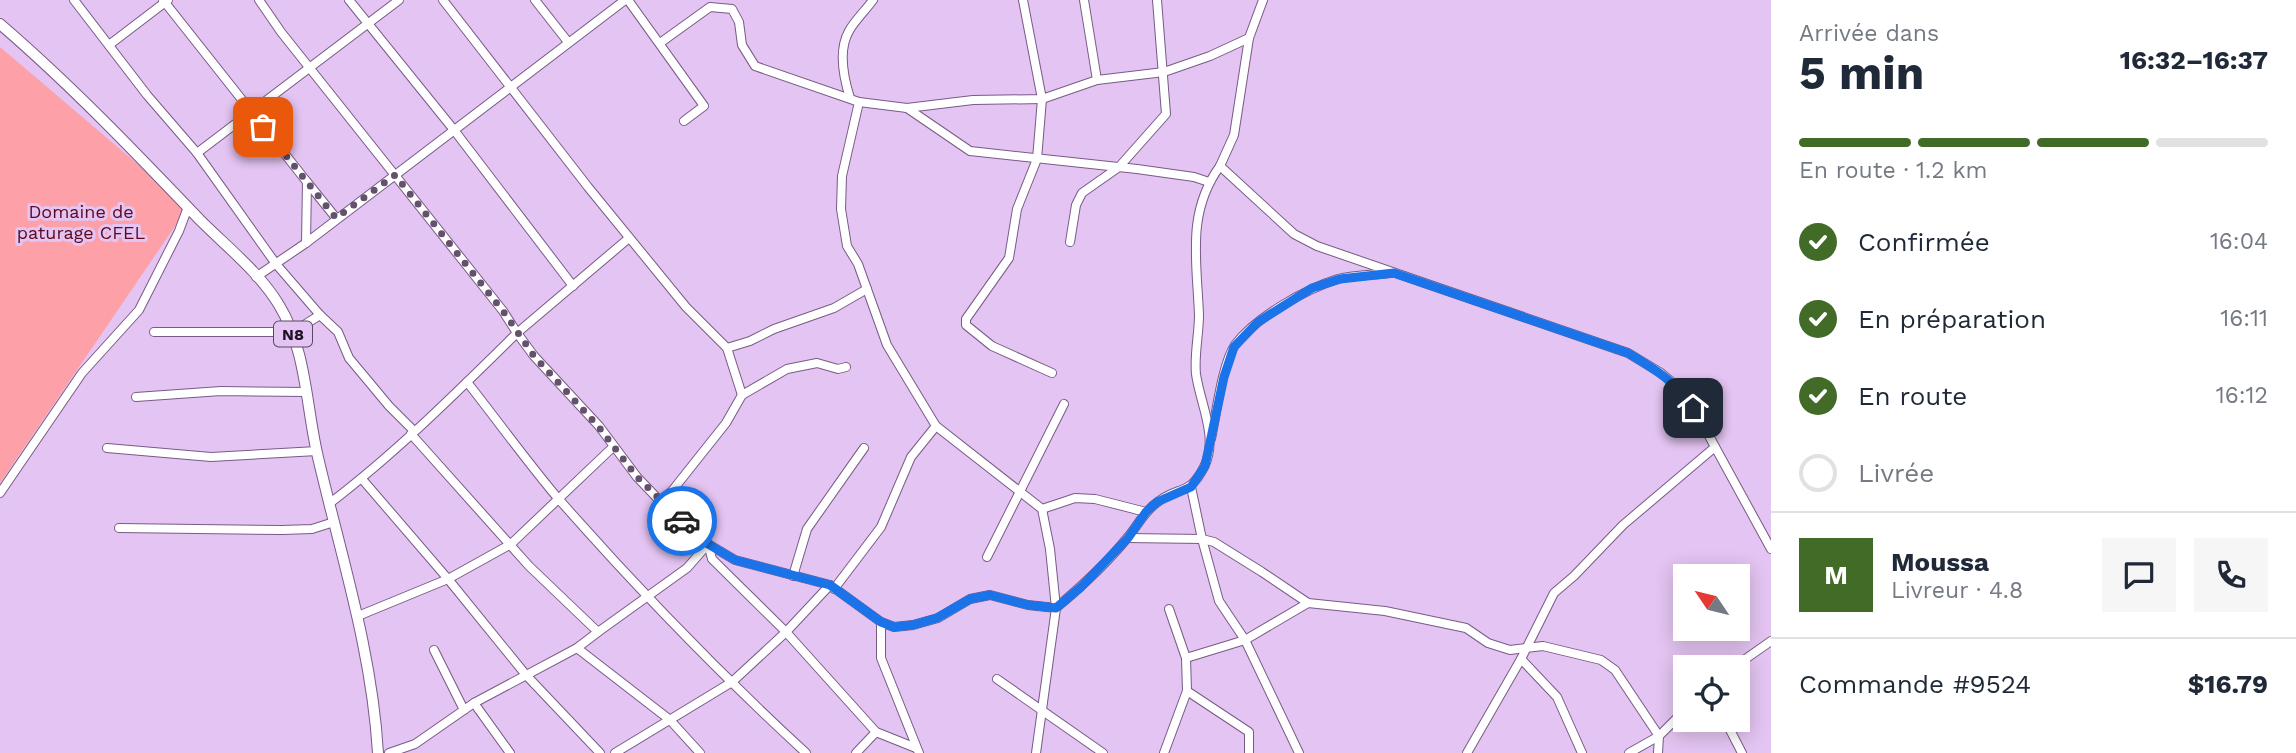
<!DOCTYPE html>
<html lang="fr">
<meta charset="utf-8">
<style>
body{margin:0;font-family:"Work Sans",sans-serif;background:#f6f6f7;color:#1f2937;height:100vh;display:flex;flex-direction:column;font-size:26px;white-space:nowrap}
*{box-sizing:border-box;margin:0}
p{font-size:23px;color:#747a83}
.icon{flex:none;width:38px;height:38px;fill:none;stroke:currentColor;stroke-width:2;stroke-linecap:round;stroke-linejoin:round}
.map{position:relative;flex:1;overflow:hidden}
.side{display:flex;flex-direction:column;background:#fff;width:525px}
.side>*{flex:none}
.needle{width:46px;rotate:305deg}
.tools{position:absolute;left:1673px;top:564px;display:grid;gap:14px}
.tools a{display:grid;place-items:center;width:77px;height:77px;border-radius:0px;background:#fff;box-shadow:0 4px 18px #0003;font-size:35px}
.pin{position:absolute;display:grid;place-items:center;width:60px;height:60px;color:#fff;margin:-30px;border-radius:14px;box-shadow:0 4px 10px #0006}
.courier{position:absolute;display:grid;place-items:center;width:70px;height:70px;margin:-35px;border:5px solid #1a73e8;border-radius:50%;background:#fff;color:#222;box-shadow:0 2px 9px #0007}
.headline em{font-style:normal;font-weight:700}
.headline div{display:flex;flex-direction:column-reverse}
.headline{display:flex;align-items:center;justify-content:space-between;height:119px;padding:0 28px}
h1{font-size:46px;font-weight:700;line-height:52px}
.bar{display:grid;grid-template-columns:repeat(4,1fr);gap:10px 7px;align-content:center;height:84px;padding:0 28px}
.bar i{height:9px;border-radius:5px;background:#e0e1e3}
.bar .on{background:#416b27}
.bar p{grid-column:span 4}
.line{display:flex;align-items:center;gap:18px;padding:0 28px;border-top:2px solid #e0e1e3}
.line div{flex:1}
.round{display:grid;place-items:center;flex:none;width:74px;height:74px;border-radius:0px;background:#f6f6f7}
ol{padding:0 28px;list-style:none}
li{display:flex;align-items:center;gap:21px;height:77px}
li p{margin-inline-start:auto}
li .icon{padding:7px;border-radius:50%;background:#416b27;color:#fff;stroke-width:4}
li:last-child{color:#747a83}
li i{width:38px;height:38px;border:4px solid #e0e1e3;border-radius:50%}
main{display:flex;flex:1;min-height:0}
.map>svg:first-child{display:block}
.green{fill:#fda0a7}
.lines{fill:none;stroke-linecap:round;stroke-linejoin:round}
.minor-casing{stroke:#785b85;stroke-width:10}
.major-casing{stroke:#785b85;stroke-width:12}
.minor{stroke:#fff;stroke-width:8}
.major{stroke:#fff;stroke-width:10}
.done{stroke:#64516c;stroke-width:7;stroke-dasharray:0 12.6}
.route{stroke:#1a73e8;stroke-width:9}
.labels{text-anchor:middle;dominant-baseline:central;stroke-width:6;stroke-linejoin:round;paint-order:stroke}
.shield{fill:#e4c4f2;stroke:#5a4862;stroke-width:2}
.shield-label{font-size:16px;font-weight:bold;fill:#1f1324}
.park-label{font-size:18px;fill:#5c081c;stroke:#e4c4f2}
</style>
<main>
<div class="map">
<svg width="1771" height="753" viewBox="0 0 1771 753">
<rect width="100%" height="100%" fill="#e4c4f2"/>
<!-- green -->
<polygon class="green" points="0,47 188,207 0,483"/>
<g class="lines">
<!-- minor casing -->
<g class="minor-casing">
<g id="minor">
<polyline points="74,0 147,95 197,153 276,264 320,315 338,332 349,358 389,406 414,431"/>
<polyline points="163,0 307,182 306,243"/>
<polyline points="259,0 281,32 503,311 517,333 629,238"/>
<polyline points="349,0 454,130 573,286"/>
<polyline points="443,0 588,187 686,307 727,348 742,395"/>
<polyline points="535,0 568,42"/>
<polyline points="628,0 704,106 684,121"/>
<polyline points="1023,0 1042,99 1037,159 1017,209 1009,258 966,319 966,325 992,346 1052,373"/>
<polyline points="1084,0 1097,80"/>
<polyline points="1263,0 1249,38 1234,135 1220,166 1294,234 1317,246 1628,353 1661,373 1680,389 1697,414 1771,549"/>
<polyline points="660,43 710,7 732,9 739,22 742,45 755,66 859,102 907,108 970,151 1137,169 1194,177 1209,182"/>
<polyline points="109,45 168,0"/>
<path d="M 850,98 C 844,79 838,50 849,31 C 855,20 866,10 873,0"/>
<polyline points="859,102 842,176 841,209 847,246 858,264 887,345 936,426 1042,509 1050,549 1056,608 1036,753"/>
<polyline points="907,108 973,100 1042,99 1097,80 1164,72 1210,56 1249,38"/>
<polyline points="197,153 399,0"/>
<polyline points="307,182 336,218"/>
<polyline points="1070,242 1076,205 1082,193 1119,167 1166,114 1157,0"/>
<polyline points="256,277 306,243 625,0"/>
<polyline points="154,332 293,332 320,315"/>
<polyline points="727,348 750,341 774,329 834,308 867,289"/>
<path d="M 467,382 C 497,420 525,459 556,496 C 635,586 718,672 806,753"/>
<polyline points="136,397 221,391 307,392"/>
<polyline points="411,434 529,566 598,632 687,568 708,544"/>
<path d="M 1211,439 C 1216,416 1222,364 1235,345 C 1255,318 1305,289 1338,279 C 1355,275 1374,275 1391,273"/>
<polyline points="107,448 211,457 317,451"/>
<polyline points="362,479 448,579 526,675 600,753"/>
<polyline points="1191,487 1202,539 1219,601 1245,640 1299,753"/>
<polyline points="0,493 82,373 139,310 179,231 188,207"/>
<polyline points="660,501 672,491 695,462 726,423 742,395 787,369 817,363 838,369 846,367"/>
<path d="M 330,503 C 397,452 457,392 517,333 L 534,356 L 599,426 L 637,477 L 660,501 L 708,544 L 735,560 L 830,585 L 881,622 L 894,627 L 913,625 L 938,618 L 970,599 L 990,595 L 1028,605 L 1056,608 C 1081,587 1107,563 1128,537 C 1138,525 1145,510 1159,501 C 1180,486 1190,495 1204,467 C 1219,437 1200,404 1196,374 C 1194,355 1199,334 1199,315 C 1197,261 1186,213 1220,166"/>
<polyline points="1042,509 1075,498 1095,499 1146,512"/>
<polyline points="119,528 282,530 312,529 334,522"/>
<polyline points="1128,538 1202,539 1214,542 1262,572 1308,603 1385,611 1466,628 1488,643 1510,650 1543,646 1601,660 1615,670 1659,736 1658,753"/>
<polyline points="708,544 712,559 786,632 876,732 916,748"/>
<polyline points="987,557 1064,404"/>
<polyline points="793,576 807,529 864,448"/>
<polyline points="834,589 881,527 911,457 936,426"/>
<polyline points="358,616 448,579 511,544 613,447"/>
<polyline points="881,622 881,658 919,753"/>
<polyline points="577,648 670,720 700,753"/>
<polyline points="434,650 464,710"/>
<polyline points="1186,658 1245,640 1308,603"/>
<polyline points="1521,659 1557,697 1582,753"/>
<polyline points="1734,667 1771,641"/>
<polyline points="997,679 1103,753"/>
<polyline points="1187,691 1249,732 1249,753"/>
<polyline points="474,703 510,753"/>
<polyline points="1727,724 1742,753"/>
<polyline points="389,753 415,744 474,703 577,648 598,632"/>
<polyline points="615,753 732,682 786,632 830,585"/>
<polyline points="856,753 876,732"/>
<polyline points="1164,753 1187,691 1186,658 1169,609"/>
<polyline points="1467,753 1521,659 1554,593 1574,576 1623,525 1715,447"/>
<polyline points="1629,753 1659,736 1685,710"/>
</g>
</g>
<!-- major casing -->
<g class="major-casing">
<path id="major" d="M 0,24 C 71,85 136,153 200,220 C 227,247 260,273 279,305 C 306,349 306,404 317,453 C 340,553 372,650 378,753"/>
</g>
<!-- minor -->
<use href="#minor" class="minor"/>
<!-- major -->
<use href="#major" class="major"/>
</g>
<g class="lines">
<!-- done -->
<polyline class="done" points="263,127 336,218 395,175 503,311 534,356 598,426 637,477 682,521"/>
<!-- route -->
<path class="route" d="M 682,521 L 708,544 L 735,560 L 830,585 L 881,622 L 894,627 L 913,625 L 937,618 L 970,599 L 990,595 L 1028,605 L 1056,608 L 1081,587 L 1128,538 L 1146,512 L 1157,502 L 1191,487 L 1205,466 L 1224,377 L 1234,347 L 1258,322 L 1312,288 L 1340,279 L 1394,273 L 1628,353 C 1656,370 1675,381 1693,408"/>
</g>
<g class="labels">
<!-- shield labels -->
<rect class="shield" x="274" y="321.5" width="38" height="25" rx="5"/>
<g class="shield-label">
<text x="293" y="334">N8</text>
</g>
<!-- park labels -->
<g class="park-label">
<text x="81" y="211">Domaine de<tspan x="81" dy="21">paturage CFEL</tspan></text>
</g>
</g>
</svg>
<div class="tools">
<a><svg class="needle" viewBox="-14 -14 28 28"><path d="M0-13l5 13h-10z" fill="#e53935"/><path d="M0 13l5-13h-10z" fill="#747a83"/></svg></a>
<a><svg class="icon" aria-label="locate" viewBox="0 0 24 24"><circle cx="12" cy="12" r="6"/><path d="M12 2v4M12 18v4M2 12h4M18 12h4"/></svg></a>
</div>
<div class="pin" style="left:263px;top:127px;background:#ea580c"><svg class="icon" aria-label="bag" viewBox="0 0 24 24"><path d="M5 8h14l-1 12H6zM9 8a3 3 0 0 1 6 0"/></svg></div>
<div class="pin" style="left:1693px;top:408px;background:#1f2937"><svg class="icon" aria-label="home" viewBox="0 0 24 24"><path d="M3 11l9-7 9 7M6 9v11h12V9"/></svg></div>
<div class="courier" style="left:682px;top:521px"><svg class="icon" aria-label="car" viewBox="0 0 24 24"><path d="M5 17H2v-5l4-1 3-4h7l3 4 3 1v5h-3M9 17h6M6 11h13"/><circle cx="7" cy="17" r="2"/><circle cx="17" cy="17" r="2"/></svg></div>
</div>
<section class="side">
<div class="headline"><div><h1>5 min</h1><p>Arrivée dans</p></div><em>16:32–16:37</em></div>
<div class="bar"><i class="on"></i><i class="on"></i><i class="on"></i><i></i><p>En route · 1.2 km</p></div>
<ol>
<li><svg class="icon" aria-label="check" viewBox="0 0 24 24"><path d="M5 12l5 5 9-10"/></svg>Confirmée<p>16:04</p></li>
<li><svg class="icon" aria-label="check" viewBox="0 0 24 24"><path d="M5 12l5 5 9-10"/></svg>En préparation<p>16:11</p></li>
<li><svg class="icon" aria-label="check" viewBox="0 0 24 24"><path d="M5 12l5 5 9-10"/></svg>En route<p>16:12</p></li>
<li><i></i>Livrée</li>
</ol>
<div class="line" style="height:126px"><b class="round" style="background:#416b27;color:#fff">M</b><div><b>Moussa</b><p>Livreur · 4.8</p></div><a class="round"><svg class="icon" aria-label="chat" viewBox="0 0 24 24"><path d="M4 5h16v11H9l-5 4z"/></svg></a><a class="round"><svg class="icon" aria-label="phone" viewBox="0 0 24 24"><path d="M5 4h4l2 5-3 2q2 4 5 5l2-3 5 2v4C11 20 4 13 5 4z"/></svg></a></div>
<div class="line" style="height:91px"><div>Commande #9524</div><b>$16.79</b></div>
</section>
</main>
